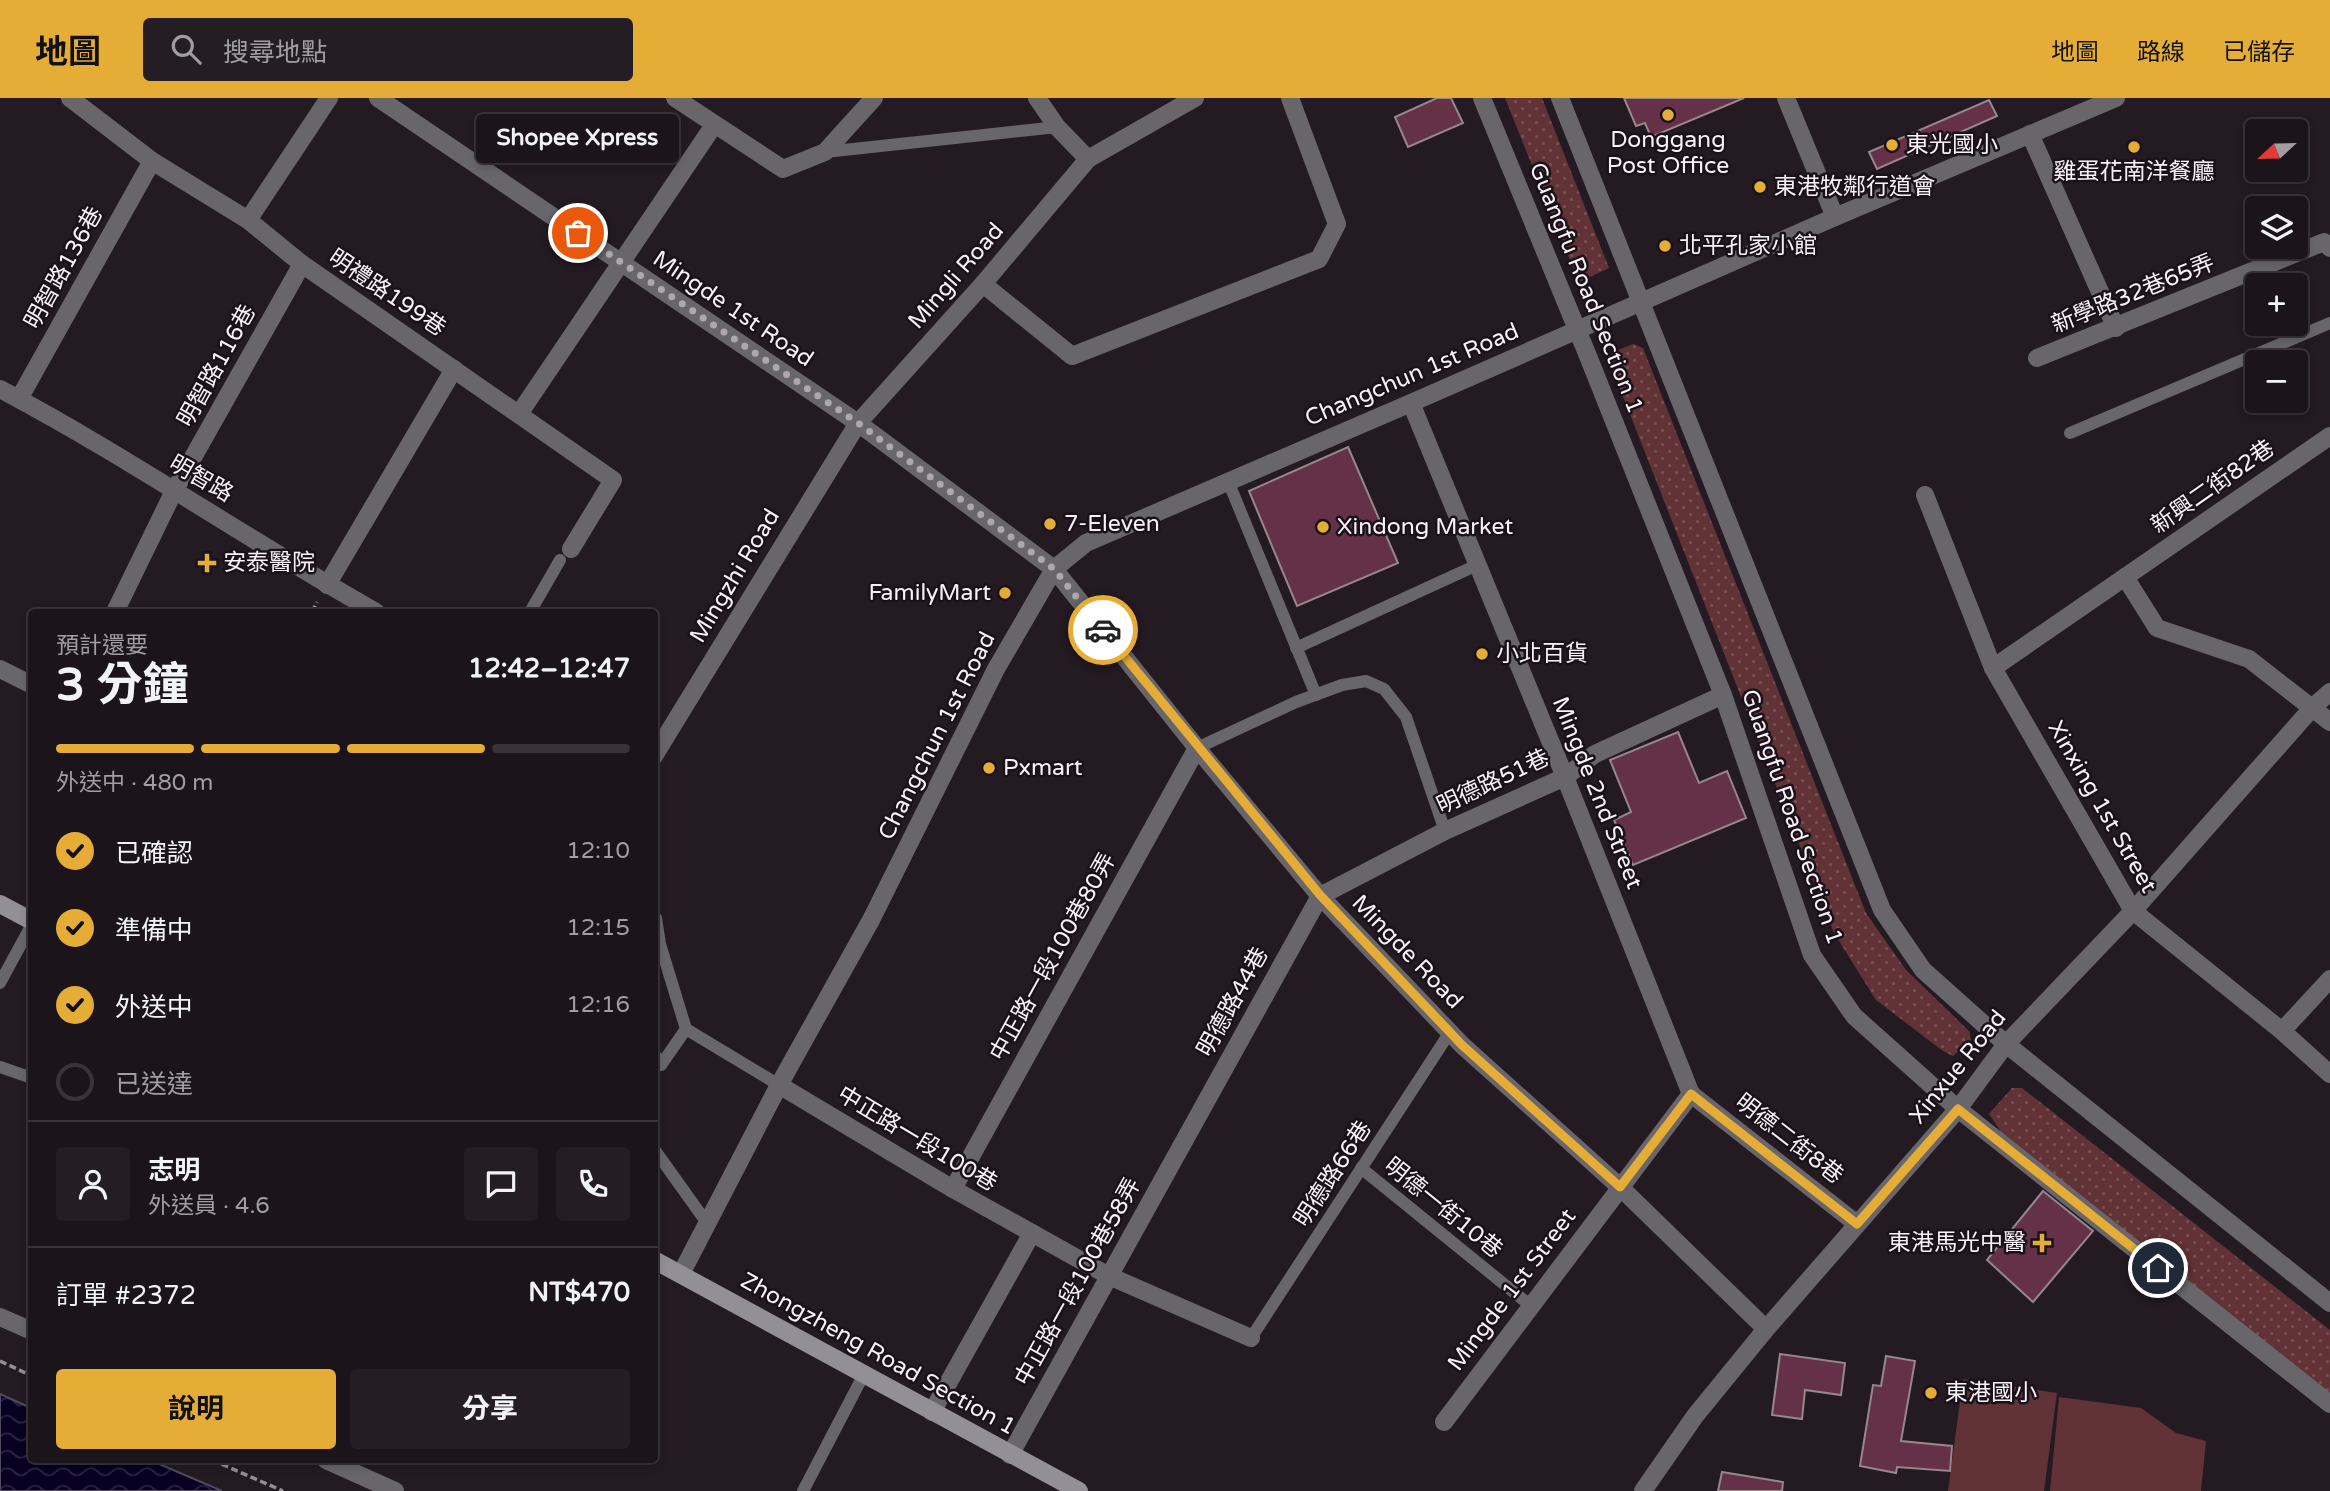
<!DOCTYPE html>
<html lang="zh-TW">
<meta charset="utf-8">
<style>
body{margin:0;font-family:"Varela Round","Noto Sans TC",sans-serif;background:#241d23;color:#f1f3f6;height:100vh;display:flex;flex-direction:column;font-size:26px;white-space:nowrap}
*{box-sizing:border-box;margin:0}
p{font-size:23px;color:#a09ea2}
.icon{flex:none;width:38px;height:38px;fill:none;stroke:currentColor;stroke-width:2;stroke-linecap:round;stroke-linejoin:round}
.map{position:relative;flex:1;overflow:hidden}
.sheet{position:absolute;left:28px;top:511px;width:630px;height:854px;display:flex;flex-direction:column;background:#1b141a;border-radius:7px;box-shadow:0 4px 10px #0003,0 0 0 2px #393339}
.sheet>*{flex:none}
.needle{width:46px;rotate:248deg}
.tools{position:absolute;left:2245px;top:21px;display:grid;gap:14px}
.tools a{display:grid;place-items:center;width:63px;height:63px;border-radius:7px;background:#1b141a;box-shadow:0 4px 10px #0003,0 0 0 2px #393339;font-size:35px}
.pin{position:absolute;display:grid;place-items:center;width:60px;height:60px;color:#fff;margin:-30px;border:4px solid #fff;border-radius:50%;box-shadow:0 2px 7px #0007}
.courier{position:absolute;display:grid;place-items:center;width:70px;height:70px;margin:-35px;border:5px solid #e6ad36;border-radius:50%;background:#fff;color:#222;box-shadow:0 2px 9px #0007}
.bubble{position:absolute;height:49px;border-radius:7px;background:#1b141a;box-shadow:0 4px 10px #0003,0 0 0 2px #393339;font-size:23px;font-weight:700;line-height:49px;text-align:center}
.head em{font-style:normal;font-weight:700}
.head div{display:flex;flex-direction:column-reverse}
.head{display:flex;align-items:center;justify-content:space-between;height:119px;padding:0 28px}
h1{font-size:46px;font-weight:700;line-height:52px}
.bar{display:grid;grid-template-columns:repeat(4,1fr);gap:10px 7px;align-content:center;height:84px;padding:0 28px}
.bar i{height:9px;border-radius:5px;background:#393339}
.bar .on{background:#e6ad36}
.bar p{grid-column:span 4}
.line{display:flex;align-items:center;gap:18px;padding:0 28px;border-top:2px solid #393339}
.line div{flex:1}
.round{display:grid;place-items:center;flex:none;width:74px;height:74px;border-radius:7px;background:#241d23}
ol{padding:0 28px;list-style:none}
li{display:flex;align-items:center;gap:21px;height:77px}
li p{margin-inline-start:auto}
li .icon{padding:7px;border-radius:50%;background:#e6ad36;color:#111;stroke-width:4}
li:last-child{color:#a09ea2}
li i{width:38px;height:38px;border:4px solid #393339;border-radius:50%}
.action{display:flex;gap:14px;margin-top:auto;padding:14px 28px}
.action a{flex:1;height:80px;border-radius:7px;background:#e6ad36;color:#111;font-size:28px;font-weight:700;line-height:80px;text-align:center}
.action a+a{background:#241d23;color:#f1f3f6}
header{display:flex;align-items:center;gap:42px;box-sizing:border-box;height:98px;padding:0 35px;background:#e6ad36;color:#111}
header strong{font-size:33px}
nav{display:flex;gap:38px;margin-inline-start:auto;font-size:24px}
.search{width:490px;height:63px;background:#241d23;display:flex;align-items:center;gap:18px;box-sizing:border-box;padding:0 24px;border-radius:7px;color:#a09ea2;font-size:26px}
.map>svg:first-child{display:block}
.park{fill:url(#park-dots)}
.pitch{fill:#613236}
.water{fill:url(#water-waves);stroke:#4f4962;stroke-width:2}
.building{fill:#643148;stroke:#95878c;stroke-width:2}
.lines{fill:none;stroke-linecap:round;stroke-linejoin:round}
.path{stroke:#958e94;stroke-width:3.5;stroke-dasharray:7 3.5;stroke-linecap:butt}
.lane{stroke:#68666b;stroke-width:12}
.street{stroke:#68666b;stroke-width:18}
.secondary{stroke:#938f97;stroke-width:18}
.done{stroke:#aea7ad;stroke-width:7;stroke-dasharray:0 12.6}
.route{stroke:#e6ad36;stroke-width:9}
.poi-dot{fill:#e6ad36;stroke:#1a1219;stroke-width:2.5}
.labels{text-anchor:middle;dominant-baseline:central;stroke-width:5;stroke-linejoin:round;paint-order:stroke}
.poi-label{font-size:23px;fill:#f8f2f8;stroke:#1a1219;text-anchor:start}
.street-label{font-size:23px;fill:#f8f2f8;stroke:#1a1219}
</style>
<header>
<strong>地圖</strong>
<div class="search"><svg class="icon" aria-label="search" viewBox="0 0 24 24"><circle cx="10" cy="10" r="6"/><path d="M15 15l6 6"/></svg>搜尋地點</div>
<nav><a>地圖</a><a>路線</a><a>已儲存</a></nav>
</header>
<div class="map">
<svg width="2330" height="1393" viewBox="0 0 2330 1393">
<defs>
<pattern id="park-dots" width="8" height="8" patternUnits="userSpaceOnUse" patternTransform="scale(1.75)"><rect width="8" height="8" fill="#613236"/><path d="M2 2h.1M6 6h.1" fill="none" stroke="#785054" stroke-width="1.8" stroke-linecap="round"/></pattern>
<pattern id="water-waves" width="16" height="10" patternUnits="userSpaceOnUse" patternTransform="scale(1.75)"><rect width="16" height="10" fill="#070022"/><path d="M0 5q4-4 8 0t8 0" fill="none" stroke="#2c2643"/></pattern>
</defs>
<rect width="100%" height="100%" fill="#241b22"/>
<!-- park -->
<g class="park">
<polygon points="1505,0 1542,0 1609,170 1579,184"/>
<polygon points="1633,246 1643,250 1866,815 1906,872 1969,933 1971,942 1953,958 1943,953 1876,902 1834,835 1609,263 1613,254"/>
<polygon points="2012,990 2022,990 2330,1232 2330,1297 2004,1038 1989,1016"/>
</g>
<!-- pitch -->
<g class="pitch">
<polygon points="1963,1281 2057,1295 2044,1393 1948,1393"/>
<polygon points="2059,1299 2141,1310 2176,1335 2206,1343 2201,1393 2050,1393"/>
</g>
<!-- water -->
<polygon class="water" points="0,1296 31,1310 32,1362 150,1362 222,1393 0,1393"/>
<!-- building -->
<g class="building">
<polygon points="1437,0 1451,0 1463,25 1408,49 1395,19"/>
<polygon points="1624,0 1744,0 1651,39 1645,25 1636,28"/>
<polygon points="1989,2 1997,18 1877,71 1869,54"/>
<polygon points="1348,349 1398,465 1297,508 1249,393"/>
<polygon points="1678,634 1699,685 1727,673 1746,720 1633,767 1614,722 1631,714 1610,662"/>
<polygon points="2043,1093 2093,1133 2033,1204 1987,1162"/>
<polygon points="1780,1256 1845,1265 1841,1297 1805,1292 1802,1321 1772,1317"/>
<polygon points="1886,1258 1915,1263 1901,1343 1952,1348 1950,1373 1897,1369 1896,1375 1860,1368 1873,1287 1881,1288"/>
<polygon points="1722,1374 1783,1384 1782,1393 1718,1393"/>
</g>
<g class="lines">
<!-- path -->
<g class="path">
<polyline points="312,514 317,504"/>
<polyline points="0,1263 32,1278"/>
<polyline points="212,1362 283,1393"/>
</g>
<!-- lane -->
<g class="lane">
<polyline points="825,54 1057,29"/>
<polyline points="2070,335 2330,225"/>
<polyline points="1228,383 1316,597"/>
<polyline points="530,514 560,462"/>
<polyline points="1296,550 1477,467"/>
<polyline points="1197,650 1296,604 1342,587 1366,583 1384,591 1406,619 1445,733"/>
<polyline points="654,821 656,820 660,846 686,931 661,967 654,955"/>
<polyline points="0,885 32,826"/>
<polyline points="686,931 779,987"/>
<polyline points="0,969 32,980"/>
<polyline points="654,1051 707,1125"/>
<polyline points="1361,1070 1531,1208"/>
<polyline points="1251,1240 1450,934"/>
<polyline points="803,1393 864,1276"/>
</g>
<!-- street -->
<g class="street">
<polyline points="70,0 152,63 248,122 302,166 613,382 571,451"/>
<polyline points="378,0 858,325 1054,471 1197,650 1320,798 1462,947 1620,1089 1766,1231"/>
<polyline points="675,0 783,71 825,54 874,0"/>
<polyline points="1037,0 1057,29 1088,61"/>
<polyline points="1482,0 1590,263 1723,597 1812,857 1854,918 1958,1011 2330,1306"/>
<polyline points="1560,0 1882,812 1923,872 2006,946 2330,1205"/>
<polyline points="1786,0 1835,119"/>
<polyline points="2030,36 2116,230"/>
<polyline points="248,122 329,0"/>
<polyline points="983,186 1072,258 1319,161 1337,126 1290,0"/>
<polyline points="2037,260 2324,144 2330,150"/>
<path d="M 0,291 C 129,359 249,443 376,514"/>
<polyline points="19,301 152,63"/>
<polyline points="1411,305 1565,679 1691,996 1444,1324"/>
<polyline points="519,316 714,27"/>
<polyline points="1925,397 1993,570 2133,813 2282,933 2330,976"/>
<polyline points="2125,479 2157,530 2249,561 2330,624"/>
<polyline points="327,487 454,271"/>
<polyline points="115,514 174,393 302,166"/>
<polyline points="1993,570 2330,338"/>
<polyline points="0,571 32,587"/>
<polyline points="654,658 858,325 983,186 1088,61 1195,0"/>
<polyline points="2282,933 2330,881"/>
<polyline points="779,987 953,1091 1109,1178 1251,1240"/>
<polyline points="1691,996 1857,1126"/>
<polyline points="953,1091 1197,650"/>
<polyline points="681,1176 779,987 871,822 996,571 1054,471 1086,445 1411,305 1835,119 2116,0"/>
<polyline points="0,1219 32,1233"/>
<polyline points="932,1314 1032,1135"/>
<polyline points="1010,1357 1320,798 1445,733 1565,679 1595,656 1723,597"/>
<polyline points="326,1362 395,1393"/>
<polyline points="1643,1393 1695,1318 1766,1231 1958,1011 2006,946 2133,813 2313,609 2330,594"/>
</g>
<!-- secondary -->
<g class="secondary">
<polyline points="0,806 32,823"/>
<polyline points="654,1162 1079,1393"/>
</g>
</g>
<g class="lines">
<!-- done -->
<polyline class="done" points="578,135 858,325 1054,471 1103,532"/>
<!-- route -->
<polyline class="route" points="1103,532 1320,797 1462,947 1620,1089 1691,996 1857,1126 1958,1011 2158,1170"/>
</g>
<!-- markers -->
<g class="poi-dot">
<circle cx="1668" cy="17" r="7"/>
<circle cx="1892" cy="47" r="7"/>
<circle cx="2134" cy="49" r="7"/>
<circle cx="1760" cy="89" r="7"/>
<circle cx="1665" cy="148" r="7"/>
<circle cx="1050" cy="426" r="7"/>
<circle cx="1323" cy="429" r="7"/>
<path d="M203.5 454.5h7v7h7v7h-7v7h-7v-7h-7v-7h7z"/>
<circle cx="1005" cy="495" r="7"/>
<circle cx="1482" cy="556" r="7"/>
<circle cx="989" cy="670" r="7"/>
<path d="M2038.5 1134.5h7v7h7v7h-7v7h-7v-7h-7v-7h7z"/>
<circle cx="1931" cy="1295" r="7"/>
</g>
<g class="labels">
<!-- poi labels -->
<g class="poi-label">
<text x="1668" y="42" text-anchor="middle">Donggang<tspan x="1668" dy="26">Post Office</tspan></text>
<text x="1906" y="47">東光國小</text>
<text x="2134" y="74" text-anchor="middle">雞蛋花南洋餐廳</text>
<text x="1774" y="89">東港牧鄰行道會</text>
<text x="1679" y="148">北平孔家小館</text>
<text x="1064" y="426">7-Eleven</text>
<text x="1337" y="429">Xindong Market</text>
<text x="223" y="465">安泰醫院</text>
<text x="991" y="495" text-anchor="end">FamilyMart</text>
<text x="1496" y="556">小北百貨</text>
<text x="1003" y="670">Pxmart</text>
<text x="2026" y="1145" text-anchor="end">東港馬光中醫</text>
<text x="1945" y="1295">東港國小</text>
</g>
<!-- street labels -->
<g class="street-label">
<text transform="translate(64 170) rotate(-61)">明智路136巷</text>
<text transform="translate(956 178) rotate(-49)">Mingli Road</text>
<text transform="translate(1586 190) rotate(68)">Guangfu Road Section 1</text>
<text transform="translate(387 195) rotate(34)">明禮路199巷</text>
<text transform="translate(2133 196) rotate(-22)">新學路32巷65弄</text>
<text transform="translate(733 211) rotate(34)">Mingde 1st Road</text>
<text transform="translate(217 268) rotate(-61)">明智路116巷</text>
<text transform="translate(1412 277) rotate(-23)">Changchun 1st Road</text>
<text transform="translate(201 381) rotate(30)">明智路</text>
<text transform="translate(2213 389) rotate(-35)">新興二街82巷</text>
<text transform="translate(735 478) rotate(-59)">Mingzhi Road</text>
<text transform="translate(937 638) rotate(-63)">Changchun 1st Road</text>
<text transform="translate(1493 684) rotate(-25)">明德路51巷</text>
<text transform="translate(1597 695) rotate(68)">Mingde 2nd Street</text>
<text transform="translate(2102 709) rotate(60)">Xinxing 1st Street</text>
<text transform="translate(1792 719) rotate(71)">Guangfu Road Section 1</text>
<text transform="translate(1407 854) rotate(46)">Mingde Road</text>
<text transform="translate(1053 859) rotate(-61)">中正路一段100巷80弄</text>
<text transform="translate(1233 904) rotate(-61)">明德路44巷</text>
<text transform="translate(1958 969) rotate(-51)">Xinxue Road</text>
<text transform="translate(917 1041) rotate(31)">中正路一段100巷</text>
<text transform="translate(1789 1041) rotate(38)">明德二街8巷</text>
<text transform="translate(1333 1076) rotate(-57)">明德路66巷</text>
<text transform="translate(1443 1110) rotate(39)">明德一街10巷</text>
<text transform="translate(1078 1184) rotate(-61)">中正路一段100巷58弄</text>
<text transform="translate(1512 1192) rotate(-53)">Mingde 1st Street</text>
<text transform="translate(878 1256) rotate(29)">Zhongzheng Road Section 1</text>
</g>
</g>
</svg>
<div class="tools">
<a><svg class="needle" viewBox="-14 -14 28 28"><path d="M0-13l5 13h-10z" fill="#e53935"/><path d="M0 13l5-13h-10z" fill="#a09ea2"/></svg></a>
<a><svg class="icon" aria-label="layers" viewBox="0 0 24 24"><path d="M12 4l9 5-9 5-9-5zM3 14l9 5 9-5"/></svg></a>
<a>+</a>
<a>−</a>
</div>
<div class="pin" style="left:578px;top:135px;background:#ea580c"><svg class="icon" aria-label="bag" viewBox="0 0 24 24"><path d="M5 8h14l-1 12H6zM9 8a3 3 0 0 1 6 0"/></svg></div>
<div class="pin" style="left:2158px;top:1170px;background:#1f2937"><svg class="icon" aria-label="home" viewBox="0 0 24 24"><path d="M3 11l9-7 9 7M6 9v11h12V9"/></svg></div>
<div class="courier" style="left:1103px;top:532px"><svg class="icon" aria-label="car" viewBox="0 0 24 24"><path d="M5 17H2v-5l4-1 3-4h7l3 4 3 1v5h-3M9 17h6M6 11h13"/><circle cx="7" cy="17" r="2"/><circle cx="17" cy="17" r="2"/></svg></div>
<div class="bubble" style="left:476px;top:16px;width:203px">Shopee Xpress</div>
<section class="sheet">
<div class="head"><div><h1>3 分鐘</h1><p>預計還要</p></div><em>12:42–12:47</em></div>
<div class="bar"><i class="on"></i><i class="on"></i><i class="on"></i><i></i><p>外送中 · 480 m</p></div>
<ol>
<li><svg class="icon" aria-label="check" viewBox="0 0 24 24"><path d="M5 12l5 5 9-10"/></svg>已確認<p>12:10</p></li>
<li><svg class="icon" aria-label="check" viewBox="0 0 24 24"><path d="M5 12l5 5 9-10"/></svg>準備中<p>12:15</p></li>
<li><svg class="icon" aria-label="check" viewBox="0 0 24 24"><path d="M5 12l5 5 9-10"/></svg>外送中<p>12:16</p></li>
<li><i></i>已送達</li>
</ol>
<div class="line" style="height:126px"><a class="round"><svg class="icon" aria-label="person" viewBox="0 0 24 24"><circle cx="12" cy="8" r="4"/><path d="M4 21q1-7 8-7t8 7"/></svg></a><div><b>志明</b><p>外送員 · 4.6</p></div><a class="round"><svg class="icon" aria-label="chat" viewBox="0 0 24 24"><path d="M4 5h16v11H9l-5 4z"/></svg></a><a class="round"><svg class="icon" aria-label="phone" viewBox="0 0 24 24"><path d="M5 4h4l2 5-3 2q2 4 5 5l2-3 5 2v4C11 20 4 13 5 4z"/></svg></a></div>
<div class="line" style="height:91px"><div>訂單 #2372</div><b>NT$470</b></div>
<div class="action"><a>說明</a><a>分享</a></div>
</section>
</div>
